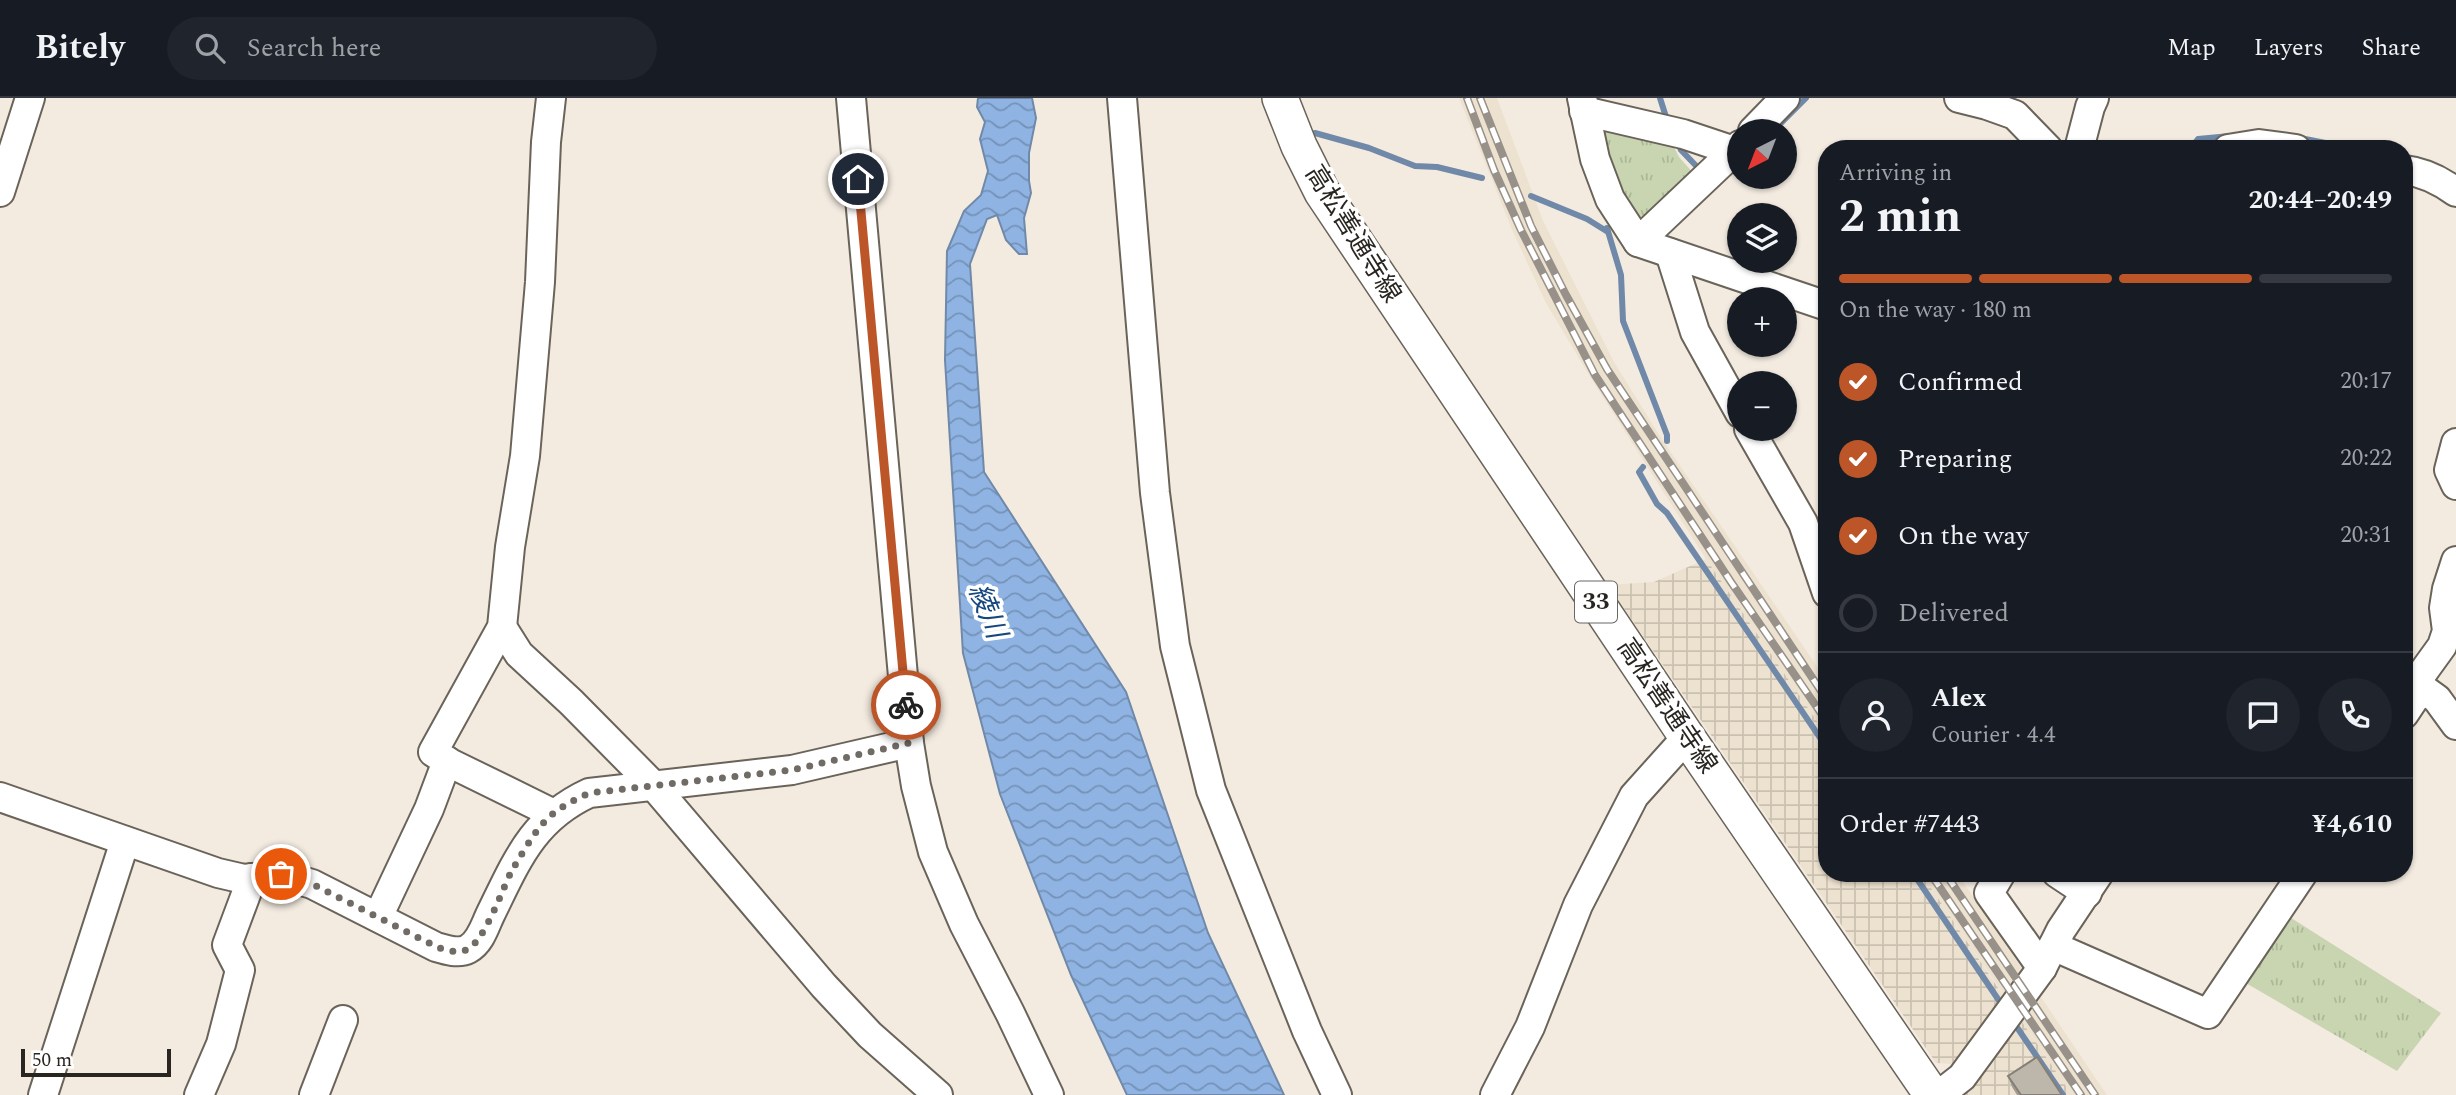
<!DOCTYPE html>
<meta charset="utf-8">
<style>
body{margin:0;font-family:Spectral,"Noto Sans JP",serif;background:#20242c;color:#f1f3f6;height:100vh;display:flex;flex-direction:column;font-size:26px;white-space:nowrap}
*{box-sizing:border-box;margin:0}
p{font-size:23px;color:#9ea1a6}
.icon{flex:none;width:38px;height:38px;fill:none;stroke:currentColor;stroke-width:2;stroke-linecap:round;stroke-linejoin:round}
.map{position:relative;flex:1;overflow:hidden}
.side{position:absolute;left:1818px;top:42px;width:595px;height:742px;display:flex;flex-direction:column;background:#171b24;border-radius:28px;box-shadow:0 2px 5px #0004}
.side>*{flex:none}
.needle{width:46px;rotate:222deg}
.fabs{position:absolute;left:1727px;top:21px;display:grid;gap:14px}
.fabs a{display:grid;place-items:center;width:70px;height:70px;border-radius:50%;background:#171b24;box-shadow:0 2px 5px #0004;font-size:35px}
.scale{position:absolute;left:21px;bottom:18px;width:150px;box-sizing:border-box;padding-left:7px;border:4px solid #292622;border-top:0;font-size:19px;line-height:24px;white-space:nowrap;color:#292622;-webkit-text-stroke:5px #fff;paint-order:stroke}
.pin{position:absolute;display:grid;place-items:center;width:60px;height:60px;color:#fff;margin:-30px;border:4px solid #fff;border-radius:50%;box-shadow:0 2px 7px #0007}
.courier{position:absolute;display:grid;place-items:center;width:70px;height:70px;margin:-35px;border:5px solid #bc5629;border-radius:50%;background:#fff;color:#222;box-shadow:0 2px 9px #0007}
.head em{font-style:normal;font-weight:700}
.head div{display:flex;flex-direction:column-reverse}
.head{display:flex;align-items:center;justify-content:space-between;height:119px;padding:0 21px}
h1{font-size:46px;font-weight:700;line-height:52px}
.bar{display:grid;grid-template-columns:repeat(4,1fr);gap:10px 7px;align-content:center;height:84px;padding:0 21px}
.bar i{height:9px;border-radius:5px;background:#363941}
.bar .active{background:#bc5629}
.bar p{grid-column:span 4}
.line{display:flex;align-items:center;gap:18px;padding:0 21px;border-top:2px solid #363941}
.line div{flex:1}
.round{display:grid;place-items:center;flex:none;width:74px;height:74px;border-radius:37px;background:#20242c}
ol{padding:0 21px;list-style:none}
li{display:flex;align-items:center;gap:21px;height:77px}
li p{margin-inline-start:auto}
li .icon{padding:7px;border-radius:50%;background:#bc5629;color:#fff;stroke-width:4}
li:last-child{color:#9ea1a6}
li i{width:38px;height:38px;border:4px solid #363941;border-radius:50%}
header{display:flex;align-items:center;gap:42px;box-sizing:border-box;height:98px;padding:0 35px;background:#171b24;border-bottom:2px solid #363941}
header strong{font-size:33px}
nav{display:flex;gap:38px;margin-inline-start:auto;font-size:24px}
.search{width:490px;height:63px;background:#20242c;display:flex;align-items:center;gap:18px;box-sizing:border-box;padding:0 24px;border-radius:38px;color:#9ea1a6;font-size:26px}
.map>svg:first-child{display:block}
.built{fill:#ede1cf}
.industrial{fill:url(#industrial-grid)}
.grass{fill:url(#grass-tufts)}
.water{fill:url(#water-waves);stroke:#7089a9;stroke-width:2}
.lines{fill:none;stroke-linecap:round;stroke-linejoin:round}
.stream{stroke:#7089a9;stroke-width:6}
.minor-casing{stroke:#6a6359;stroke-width:32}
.major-casing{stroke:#6a6359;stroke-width:38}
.minor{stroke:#fff;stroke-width:28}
.major{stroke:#fff;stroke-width:35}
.rail-casing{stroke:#979189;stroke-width:8}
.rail{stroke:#fff;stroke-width:5;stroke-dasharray:16;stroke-linecap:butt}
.wall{fill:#a39d93}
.building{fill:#bdb6ab;stroke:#847f78;stroke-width:2}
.done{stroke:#706b64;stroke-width:7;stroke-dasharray:0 12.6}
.route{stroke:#bc5629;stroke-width:9}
.labels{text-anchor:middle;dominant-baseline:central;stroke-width:7;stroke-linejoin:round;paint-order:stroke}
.shield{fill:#fff;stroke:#696764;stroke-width:2}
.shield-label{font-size:24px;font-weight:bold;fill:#292622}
.street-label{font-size:26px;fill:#292622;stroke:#fff}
.water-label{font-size:28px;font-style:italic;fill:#164880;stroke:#fff}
</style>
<header>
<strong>Bitely</strong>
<div class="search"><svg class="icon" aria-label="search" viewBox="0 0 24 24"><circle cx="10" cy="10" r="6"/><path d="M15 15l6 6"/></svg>Search here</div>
<nav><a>Map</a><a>Layers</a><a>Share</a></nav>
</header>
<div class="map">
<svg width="2456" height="997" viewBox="0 0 2456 997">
<defs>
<pattern id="industrial-grid" width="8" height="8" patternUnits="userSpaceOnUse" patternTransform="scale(1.75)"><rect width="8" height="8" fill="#ede1cf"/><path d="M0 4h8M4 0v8" fill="none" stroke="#cbc1b1"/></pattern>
<pattern id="grass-tufts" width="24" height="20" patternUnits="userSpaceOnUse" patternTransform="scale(1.75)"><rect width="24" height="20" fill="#c8d5b0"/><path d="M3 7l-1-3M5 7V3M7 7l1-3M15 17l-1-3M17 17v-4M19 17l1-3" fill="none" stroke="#acb797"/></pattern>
<pattern id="water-waves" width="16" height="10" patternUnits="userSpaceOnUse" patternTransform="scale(1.75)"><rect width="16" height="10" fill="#8fb4e3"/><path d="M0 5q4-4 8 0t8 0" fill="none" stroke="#7592b8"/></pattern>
</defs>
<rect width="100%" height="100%" fill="#f3ebe0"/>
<!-- built -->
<g class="built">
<polygon points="1459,0 1497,0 1543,123 1614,264 1661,340 1827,583 1827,638 1706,461 1589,277 1546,205 1513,134"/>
<polygon points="1921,775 1957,775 2107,997 2072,997"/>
</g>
<!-- industrial -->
<g class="industrial">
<polygon points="1706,461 1827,638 1827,775 1921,775 2005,900 1954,966 1936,965 1608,487 1654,484"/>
<polygon points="2018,918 2072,997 1964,997 1966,985"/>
</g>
<!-- grass -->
<g class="grass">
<polygon points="1600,25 1669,39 1679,59 1695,77 1653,118 1634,119 1611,88"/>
<polygon points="2288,818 2441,915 2397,973 2244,884"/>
</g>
<!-- water -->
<polygon class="water" points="978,0 1032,0 1036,20 1029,55 1029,83 1031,95 1024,120 1027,156 1019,156 1006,142 997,117 987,121 970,166 984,374 1126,594 1208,835 1284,997 1127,997 1071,877 1000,696 963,555 945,262 947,153 964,113 981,97 988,73 980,41 985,24 977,9"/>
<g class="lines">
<!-- stream -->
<g class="stream">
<polyline points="1660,0 1667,22"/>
<polyline points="1775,31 1806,0"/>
<polyline points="1315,35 1369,50 1415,68 1437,69 1482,80"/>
<polyline points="2300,40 2356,51"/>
<polyline points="1678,45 1681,52 1702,74"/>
<polyline points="2190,51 2198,41 2230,38"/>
<polyline points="1531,98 1587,121 1608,134"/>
<polyline points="1607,130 1621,177 1623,223 1667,337 1667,343"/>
<polyline points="1643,369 1639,374 1657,406 1667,415 1827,650"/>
<polyline points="1913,775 2004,910"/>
<polyline points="2012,922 2063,997"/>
</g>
<!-- minor casing -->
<g class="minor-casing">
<g id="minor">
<polyline points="551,0 546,44 540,184 525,358 510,449 502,529 433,654 450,665 554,716"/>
<polyline points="851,0 909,645 916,688 933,754 964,826 1010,915 1049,997"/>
<polyline points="1122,0 1155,395 1175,548 1211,692 1307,933 1337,997"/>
<polyline points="1582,0 1595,61 1610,101 1638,144 1827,208"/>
<polyline points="1959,0 1987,7 2015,17 2048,51"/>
<polyline points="1584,13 1683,36 1734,53 1740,47"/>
<polyline points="1753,33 1785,0"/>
<polyline points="2079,51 2090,9 2094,0"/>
<polyline points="2228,51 2259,46 2296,51"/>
<path d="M 2404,72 C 2423,74 2441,83 2456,94"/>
<polyline points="0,94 30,0"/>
<polyline points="1638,144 1734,53"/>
<polyline points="1670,155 1695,234 1740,315"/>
<polyline points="1749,331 1803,425 1827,495"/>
<polyline points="2456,345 2449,372 2456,387"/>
<polyline points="502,529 519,556 571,604 653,687 824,888 870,937 938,997"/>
<polyline points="2404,577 2437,601 2456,627"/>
<polyline points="2416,584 2442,548 2447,533 2444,510 2447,491 2456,463"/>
<polyline points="2404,616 2422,589"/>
<path d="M 0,699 L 218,775 L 244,781 L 281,777 L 312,786 L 436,849 C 446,852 459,856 468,851 C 481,844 485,827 491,815 C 517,762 533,721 589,695 L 792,672 L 909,645"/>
<polyline points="2001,775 1989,795 2042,870"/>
<polyline points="2057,775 2087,795"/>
<polyline points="378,819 429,711 447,663"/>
<polyline points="2053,848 2208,916 2303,775"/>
<polyline points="43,997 125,743"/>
<polyline points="199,997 221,946 240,872 227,847 252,780"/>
<polyline points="314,997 343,922"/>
<polyline points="1495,997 1530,929 1578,807 1634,698 1687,639"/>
<polyline points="1939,997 1962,979 2042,870 2061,832 2099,775"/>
</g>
</g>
<!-- major casing -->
<g class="major-casing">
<polyline id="major" points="1280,0 1299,48 1322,94 1687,639 1932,997"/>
</g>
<!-- minor -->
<use href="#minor" class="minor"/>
<!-- major -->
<use href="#major" class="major"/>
<!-- rail casing -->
<g class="rail-casing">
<g id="rail">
<polyline points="1467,0 1494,72 1521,132 1595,277 1731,484 1827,624"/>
<polyline points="1480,0 1531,128 1566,197 1607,271 1827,602"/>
<polyline points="1930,775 2081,997"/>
<polyline points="1945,775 2095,997"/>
</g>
</g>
<!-- rail -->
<use href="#rail" class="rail"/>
</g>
<!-- wall -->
<polygon class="wall" points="2008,978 2062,997 2017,997 2012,989"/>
<!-- building -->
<polygon class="building" points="2037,959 2062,997 2021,997 2008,978"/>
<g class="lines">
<!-- done -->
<path class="done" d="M 281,776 L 312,786 L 439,850 C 448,852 458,856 466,852 C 484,845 502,792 511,774 C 522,756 533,735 548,720 C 560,709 574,702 589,695 L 792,672 L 909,645 L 906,607"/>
<!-- route -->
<polyline class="route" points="858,81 906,607"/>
</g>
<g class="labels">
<!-- shield labels -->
<rect class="shield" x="1575" y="483.5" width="42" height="41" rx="5"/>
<g class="shield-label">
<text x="1596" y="504">33</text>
</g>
<!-- street labels -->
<g class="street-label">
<text transform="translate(1353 136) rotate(58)">高松善通寺線</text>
<text transform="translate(1667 608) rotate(56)">高松善通寺線</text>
</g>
<!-- water labels -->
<g class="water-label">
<text transform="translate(987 513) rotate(68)">綾川</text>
</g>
</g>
</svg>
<div class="fabs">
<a><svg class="needle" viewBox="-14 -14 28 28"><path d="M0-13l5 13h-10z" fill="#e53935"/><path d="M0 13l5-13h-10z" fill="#9ea1a6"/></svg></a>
<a><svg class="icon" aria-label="layers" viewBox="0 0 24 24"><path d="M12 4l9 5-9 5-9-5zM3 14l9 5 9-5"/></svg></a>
<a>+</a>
<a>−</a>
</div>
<div class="scale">50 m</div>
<div class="pin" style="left:281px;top:776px;background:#ea580c"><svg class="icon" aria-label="bag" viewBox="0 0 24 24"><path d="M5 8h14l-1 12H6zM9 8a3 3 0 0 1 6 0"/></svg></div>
<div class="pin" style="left:858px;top:81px;background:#1f2937"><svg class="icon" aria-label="home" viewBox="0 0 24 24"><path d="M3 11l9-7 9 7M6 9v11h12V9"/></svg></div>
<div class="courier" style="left:906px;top:607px"><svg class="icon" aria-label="bike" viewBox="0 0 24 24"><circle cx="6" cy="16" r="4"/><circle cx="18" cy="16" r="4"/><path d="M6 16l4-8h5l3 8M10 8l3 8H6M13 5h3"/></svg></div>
<section class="side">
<div class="head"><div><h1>2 min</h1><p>Arriving in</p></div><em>20:44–20:49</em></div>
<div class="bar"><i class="active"></i><i class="active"></i><i class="active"></i><i></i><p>On the way · 180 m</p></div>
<ol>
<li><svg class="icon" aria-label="check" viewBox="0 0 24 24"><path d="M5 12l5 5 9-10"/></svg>Confirmed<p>20:17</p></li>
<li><svg class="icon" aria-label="check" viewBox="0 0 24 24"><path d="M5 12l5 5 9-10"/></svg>Preparing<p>20:22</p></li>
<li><svg class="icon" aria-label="check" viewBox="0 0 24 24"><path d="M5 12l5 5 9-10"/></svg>On the way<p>20:31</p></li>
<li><i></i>Delivered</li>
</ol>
<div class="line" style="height:126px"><a class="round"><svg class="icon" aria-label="person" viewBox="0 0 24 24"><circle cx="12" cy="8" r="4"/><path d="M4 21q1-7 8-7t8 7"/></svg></a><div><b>Alex</b><p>Courier · 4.4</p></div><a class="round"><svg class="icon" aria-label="chat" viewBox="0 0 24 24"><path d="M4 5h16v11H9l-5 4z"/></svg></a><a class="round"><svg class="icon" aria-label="phone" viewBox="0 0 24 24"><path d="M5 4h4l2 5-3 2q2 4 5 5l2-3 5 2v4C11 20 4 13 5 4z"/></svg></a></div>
<div class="line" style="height:91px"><div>Order #7443</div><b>¥4,610</b></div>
</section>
</div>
